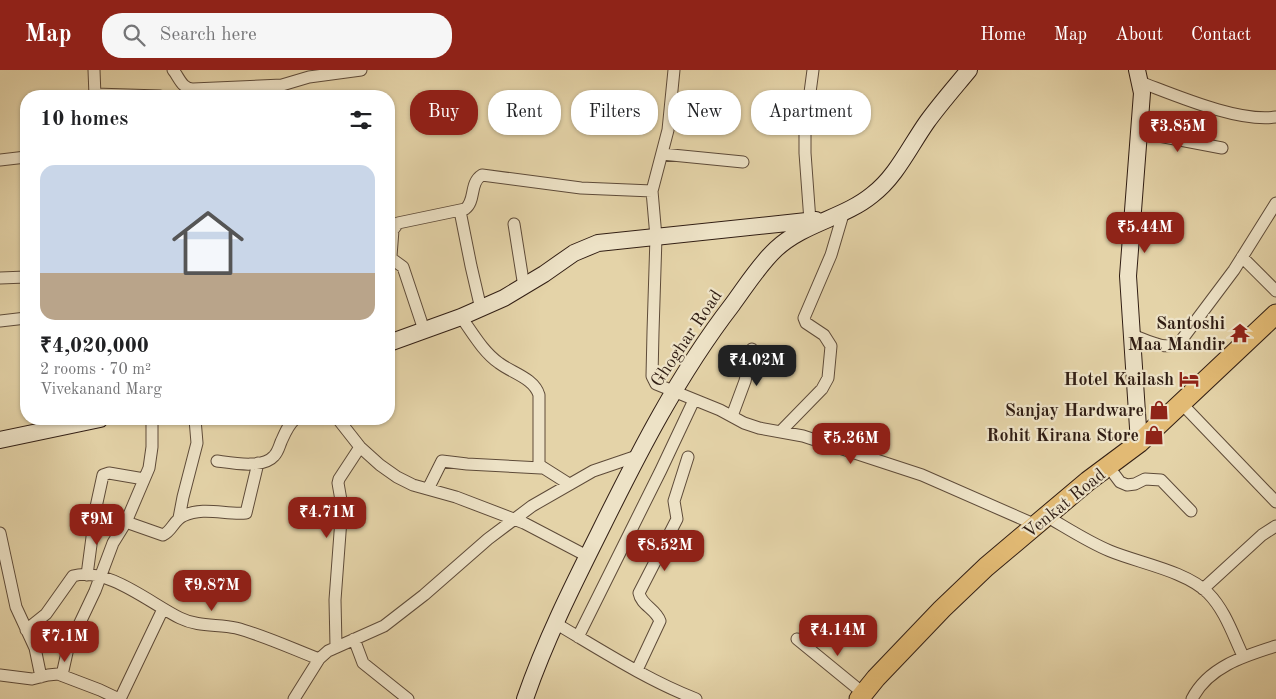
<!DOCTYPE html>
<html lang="en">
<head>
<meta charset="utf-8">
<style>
  :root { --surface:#fff; --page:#f6f6f6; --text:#202124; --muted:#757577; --line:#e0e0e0; --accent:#8f2418 }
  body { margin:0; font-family:"Old Standard TT",serif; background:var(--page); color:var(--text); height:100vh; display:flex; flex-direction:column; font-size:19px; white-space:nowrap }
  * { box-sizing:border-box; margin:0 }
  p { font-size:16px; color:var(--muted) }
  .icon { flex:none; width:28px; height:28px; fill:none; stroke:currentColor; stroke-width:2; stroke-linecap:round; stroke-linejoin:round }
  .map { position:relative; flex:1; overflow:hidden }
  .panel { position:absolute; left:20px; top:20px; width:375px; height:335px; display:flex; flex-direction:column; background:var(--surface); border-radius:20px; box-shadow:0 1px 4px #0004 }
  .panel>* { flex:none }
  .hud { position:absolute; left:410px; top:20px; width:475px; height:45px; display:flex; gap:10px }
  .price { position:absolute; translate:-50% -42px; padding:0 11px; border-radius:10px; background:var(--accent); color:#fff; font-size:16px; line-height:32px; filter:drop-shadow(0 1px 2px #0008) }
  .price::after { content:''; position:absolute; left:50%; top:30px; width:15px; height:11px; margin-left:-8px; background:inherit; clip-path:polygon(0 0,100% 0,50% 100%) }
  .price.selected { background:#222; color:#fff }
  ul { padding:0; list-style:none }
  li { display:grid; align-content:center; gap:10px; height:265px; padding:0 20px }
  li+li { border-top:1px solid var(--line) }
  li span { display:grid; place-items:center; height:155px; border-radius:15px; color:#555 }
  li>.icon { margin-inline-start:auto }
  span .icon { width:90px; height:90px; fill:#fffc; stroke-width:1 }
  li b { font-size:21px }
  h2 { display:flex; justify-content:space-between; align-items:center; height:60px; padding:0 20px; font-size:21px }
  .pill { padding:0 18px; border-radius:20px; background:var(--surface); box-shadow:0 1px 4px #0004; font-size:18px; line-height:45px }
  .pill.selected { background:var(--accent); color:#fff }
  header { display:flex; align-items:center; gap:30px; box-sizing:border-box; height:70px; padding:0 25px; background:var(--accent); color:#fff }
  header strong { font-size:24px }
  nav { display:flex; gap:28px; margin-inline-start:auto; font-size:18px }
  .search { width:350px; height:45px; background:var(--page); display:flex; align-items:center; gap:12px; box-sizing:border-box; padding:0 18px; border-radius:20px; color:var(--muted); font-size:19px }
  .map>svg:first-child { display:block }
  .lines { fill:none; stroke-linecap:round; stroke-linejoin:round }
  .street-casing { stroke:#5e4b39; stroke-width:13 }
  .secondary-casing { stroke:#311e14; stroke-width:18 }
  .primary-casing { stroke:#311e14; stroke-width:21 }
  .street { stroke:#ede2c6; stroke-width:11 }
  .secondary { stroke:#ede2c6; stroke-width:16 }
  .primary { stroke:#e2ba74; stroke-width:19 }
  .labels { text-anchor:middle; stroke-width:4.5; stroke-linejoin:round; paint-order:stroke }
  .poi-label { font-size:18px; font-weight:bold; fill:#311e14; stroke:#ede2c6; text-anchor:end }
  .street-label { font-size:18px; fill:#311e14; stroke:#ede2c6 }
</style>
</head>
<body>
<header>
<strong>Map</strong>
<div class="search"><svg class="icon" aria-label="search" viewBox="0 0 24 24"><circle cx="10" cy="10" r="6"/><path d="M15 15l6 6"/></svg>Search here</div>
<nav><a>Home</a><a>Map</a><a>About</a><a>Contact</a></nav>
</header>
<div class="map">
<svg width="1276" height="629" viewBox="0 0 1276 629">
  <rect width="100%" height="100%" fill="#e4d3a8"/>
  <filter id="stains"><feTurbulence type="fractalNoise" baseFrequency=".004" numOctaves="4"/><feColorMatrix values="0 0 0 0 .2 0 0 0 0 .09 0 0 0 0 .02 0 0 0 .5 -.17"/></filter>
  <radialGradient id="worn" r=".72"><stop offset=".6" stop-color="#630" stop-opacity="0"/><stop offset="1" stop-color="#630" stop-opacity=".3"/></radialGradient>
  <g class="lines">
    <defs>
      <path id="street" d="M94,0l1,26
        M173,0c6,7 9,19 20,19l89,-4 27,-8 52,-7
        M674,0l-6,60 -16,61 4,46 -3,95 -1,44 4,8 64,26 24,13 15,5 44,8 119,39 114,50
        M1140,12c35,13 99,41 136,35
        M95,24l65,2
        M1138,62l84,16
        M662,84l81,8
        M0,90l26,-3
        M460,141l11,55 10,43
        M810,151l-5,-68v-23l8,-60
        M514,154l10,63
        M1242,187l34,34
        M0,208l26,-1
        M461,247c11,15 22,35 38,46 13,10 35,15 40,32v70l30,19
        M0,251l26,-3
        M424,260l-21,-63 -11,-8 -1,-3 2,-26 5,-7 67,-14c11,-8 4,-26 17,-34l99,13 71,3
        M1132,265c15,5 34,17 48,7l54,-72 42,-67
        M1181,333l95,99
        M732,346l13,-35 7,-32
        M338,349l22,28 20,18 17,12 16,8 43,12 68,26 63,33
        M781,361l41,-42 6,-11 3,-32 -7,-11 -18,-12 -2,-5 27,-63 13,-44
        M217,391c15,2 46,8 57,-5 4,-4 5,-9 7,-14 4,-9 7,-17 14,-23
        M1108,396l12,16 7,3 8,-1 10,-5 16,1 30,31
        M428,419l14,-28 25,3 74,4
        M1046,446c21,12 42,26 64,35 29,12 76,20 98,42 17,17 25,42 35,63
        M179,448l4,-21 14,-54 -2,-24
        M126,452l37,13c9,-4 11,-15 20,-19 21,-10 42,-1 63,-3l12,-50
        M0,463l16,74 19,41 6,29
        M87,505l9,-68 7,-32 6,-2 35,6
        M1203,519l59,-54 14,-9
        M555,553c46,27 92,57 141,76
        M26,560l20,-16 27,-38c34,-10 78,28 107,42 18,9 38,6 56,10 27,7 57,21 83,31
        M578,567l83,-167 33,-70
        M354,569l9,24 45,36
        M797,569l66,54
        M336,576l-1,-46 7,-94 -4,-23 1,-4 21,-32
        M637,600l23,-49c-4,-12 -19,-16 -21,-28l38,-74 -3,-18 14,-44
        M0,605l32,4 16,-4 10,-1 42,16 19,9
        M62,605l6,-27 27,-57 18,-48 13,-21 23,-54 3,-21v-28
        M120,629l43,-90
        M294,629l25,-40 9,-8 56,-25 40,-31 64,-56 44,-33 61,-35 44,-15
        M1192,629c16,-32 52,-43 84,-53"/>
      <path id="secondary" d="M1137,0l5,23 -14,183 11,167
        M389,273l72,-26 43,-19 40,-24 30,-21 24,-10 218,-23
        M0,370l100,-21
        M525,629c20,-58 47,-112 74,-166 39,-79 79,-158 133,-228 14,-19 27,-40 44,-56 28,-26 68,-31 96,-54 24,-18 38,-49 55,-73 13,-18 28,-35 42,-52"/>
      <path id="primary" d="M859,629l17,-21 66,-69 44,-42 102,-86 51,-38 137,-129"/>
    </defs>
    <!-- street casing -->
    <use href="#street" class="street-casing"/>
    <!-- secondary casing -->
    <use href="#secondary" class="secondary-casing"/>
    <!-- primary casing -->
    <use href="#primary" class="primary-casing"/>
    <!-- street -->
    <use href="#street" class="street"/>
    <!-- secondary -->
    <use href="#secondary" class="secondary"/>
    <!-- primary -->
    <use href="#primary" class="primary"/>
  </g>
  <!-- icons -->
  <defs>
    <symbol id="temple-bare" viewBox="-9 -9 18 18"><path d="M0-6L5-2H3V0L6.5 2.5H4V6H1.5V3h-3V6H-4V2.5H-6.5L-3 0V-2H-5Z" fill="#8f2418" stroke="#ede2c6" stroke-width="2.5" paint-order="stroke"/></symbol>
    <symbol id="hotel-bare" viewBox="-9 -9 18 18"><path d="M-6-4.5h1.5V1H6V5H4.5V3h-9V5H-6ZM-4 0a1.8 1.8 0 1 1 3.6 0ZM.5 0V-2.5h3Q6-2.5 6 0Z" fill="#8f2418" stroke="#ede2c6" stroke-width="2.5" paint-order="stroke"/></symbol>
    <symbol id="shop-bare" viewBox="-9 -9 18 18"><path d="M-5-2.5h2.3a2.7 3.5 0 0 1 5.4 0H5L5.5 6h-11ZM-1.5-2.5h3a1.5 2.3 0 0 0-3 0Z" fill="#8f2418" stroke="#ede2c6" stroke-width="2.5" paint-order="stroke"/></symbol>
  </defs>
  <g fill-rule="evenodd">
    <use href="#temple-bare" x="1226" y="249" width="28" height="28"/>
    <use href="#hotel-bare" x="1175" y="295" width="28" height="28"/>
    <use href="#shop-bare" x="1145" y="326" width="28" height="28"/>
    <use href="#shop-bare" x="1140" y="351" width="28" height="28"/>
  </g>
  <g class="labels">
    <!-- poi labels -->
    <g class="poi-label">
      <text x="1225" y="259">Santoshi<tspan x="1225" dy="21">Maa Mandir</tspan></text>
      <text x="1174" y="315">Hotel Kailash</text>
      <text x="1144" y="346">Sanjay Hardware</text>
      <text x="1139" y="371">Rohit Kirana Store</text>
    </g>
    <!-- street labels -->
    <g class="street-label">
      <text transform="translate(686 268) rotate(-56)" y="6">Ghoghar Road</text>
      <text transform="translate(1064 433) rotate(-39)" y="6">Venkat Road</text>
    </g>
  </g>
  <rect width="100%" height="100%" filter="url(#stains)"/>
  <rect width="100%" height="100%" fill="url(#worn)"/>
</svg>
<b class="price" style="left:1178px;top:83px">₹3.85M</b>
<b class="price" style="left:1145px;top:184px">₹5.44M</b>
<b class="price selected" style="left:757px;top:317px">₹4.02M</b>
<b class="price" style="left:851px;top:395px">₹5.26M</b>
<b class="price" style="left:327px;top:469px">₹4.71M</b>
<b class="price" style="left:97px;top:476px">₹9M</b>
<b class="price" style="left:665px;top:502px">₹8.52M</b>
<b class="price" style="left:212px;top:542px">₹9.87M</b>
<b class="price" style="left:838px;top:587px">₹4.14M</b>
<b class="price" style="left:65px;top:593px">₹7.1M</b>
<div class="hud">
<a class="pill selected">Buy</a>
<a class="pill">Rent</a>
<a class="pill">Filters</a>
<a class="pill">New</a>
<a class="pill">Apartment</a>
</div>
<section class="panel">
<h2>10 homes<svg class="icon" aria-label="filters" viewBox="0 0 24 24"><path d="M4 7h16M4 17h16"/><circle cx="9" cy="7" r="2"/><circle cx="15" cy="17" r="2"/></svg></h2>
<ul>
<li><span style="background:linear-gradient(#c9d6e8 70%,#b9a48a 0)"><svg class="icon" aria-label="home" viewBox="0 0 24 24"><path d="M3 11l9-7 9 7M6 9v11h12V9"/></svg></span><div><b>₹4,020,000</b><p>2 rooms · 70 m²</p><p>Vivekanand Marg</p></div></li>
</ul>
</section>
</div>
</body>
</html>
